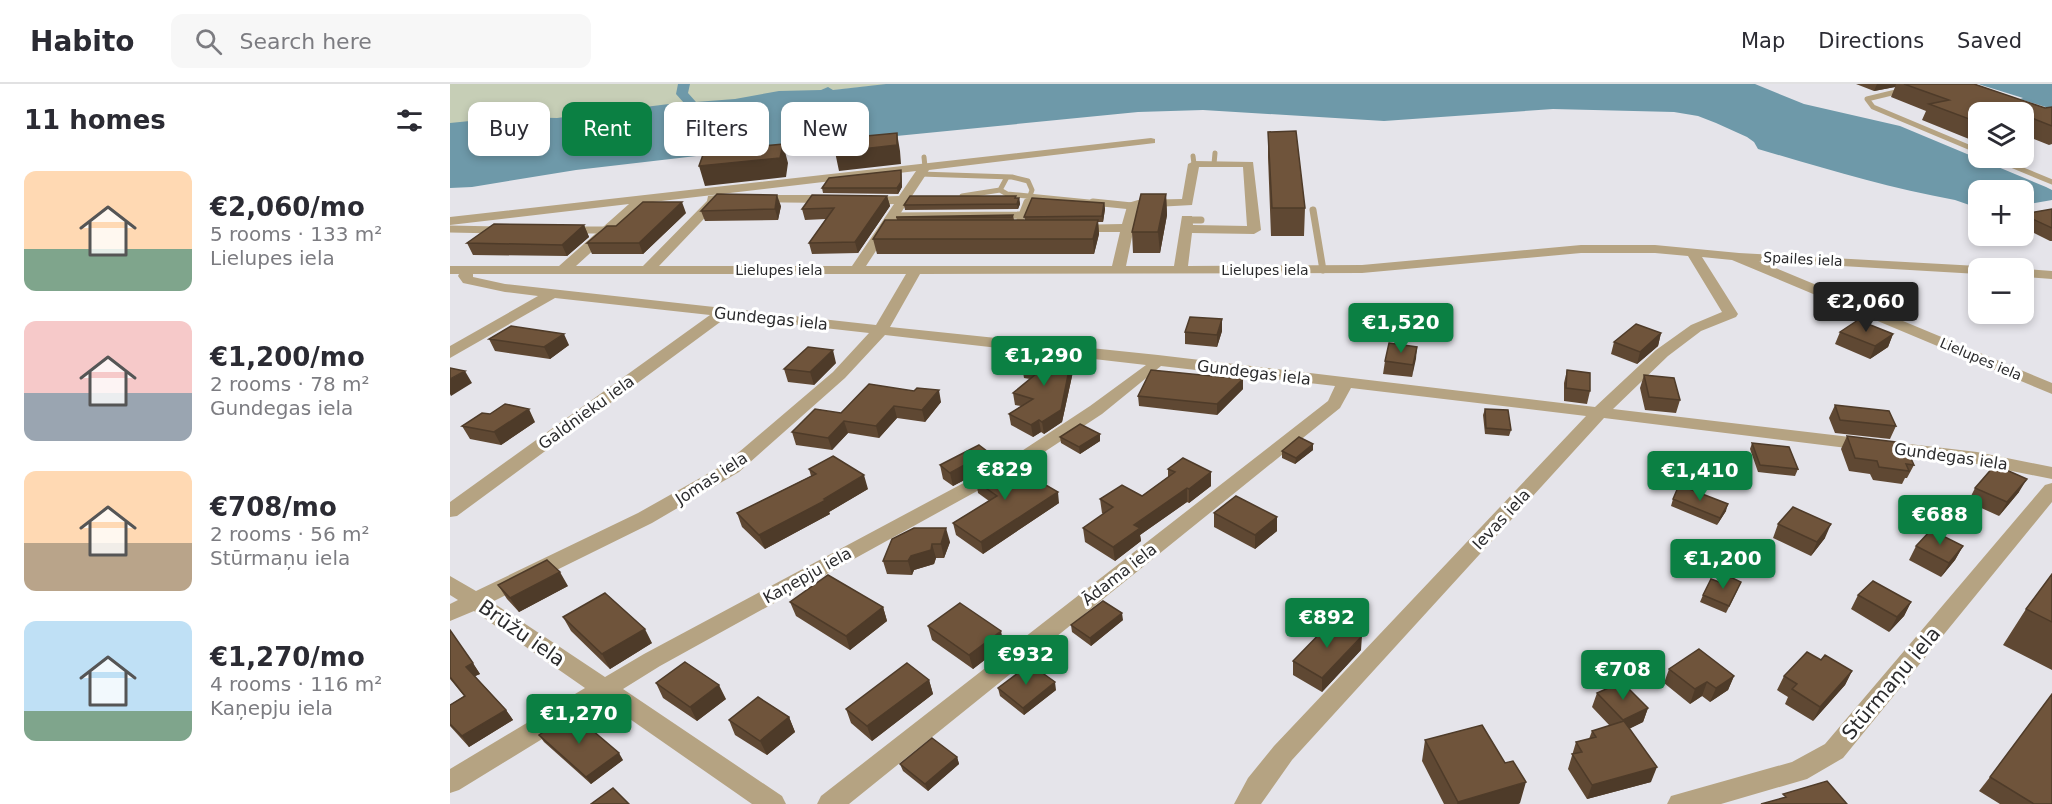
<!DOCTYPE html>
<html lang="en">
<head>
<meta charset="utf-8">
<style>
  :root { --surface:#fff; --page:#f7f7f7; --text:#2b2b33; --muted:#7c7c81; --line:#e1e1e2; --accent:#0b8043 }
  body { margin:0; font-family:"DejaVu Sans",sans-serif; background:var(--page); color:var(--text); height:100vh; display:flex; flex-direction:column; font-size:22px; white-space:nowrap }
  * { box-sizing:border-box; margin:0 }
  p { font-size:20px; color:var(--muted) }
  .icon { flex:none; width:33px; height:33px; fill:none; stroke:currentColor; stroke-width:2; stroke-linecap:round; stroke-linejoin:round }
  .map { position:relative; flex:1; overflow:hidden }
  .side { display:flex; flex-direction:column; background:var(--surface); width:450px }
  .side>* { flex:none }
  .top-card { position:absolute; left:18px; top:18px; width:570px; height:54px; display:flex; gap:12px }
  .controls { position:absolute; left:1518px; top:18px; display:grid; gap:12px }
  .controls a { display:grid; place-items:center; width:66px; height:66px; border-radius:12px; background:var(--surface); box-shadow:0 3px 9px #0003; font-size:30px }
  .price { position:absolute; translate:-50% -51px; padding:0 14px; border-radius:6px; background:var(--accent); color:#fff; font-size:20px; line-height:39px; filter:drop-shadow(0 2px 3px #0008) }
  .price::after { content:''; position:absolute; left:50%; top:36px; width:18px; height:14px; margin-left:-9px; background:inherit; clip-path:polygon(0 0,100% 0,50% 100%) }
  .price.selected { background:#222; color:#fff }
  ul { padding:0; list-style:none }
  li { display:flex; align-items:center; gap:18px; height:150px; padding:0 24px }
  li span { display:grid; place-items:center; flex:none; width:168px; height:120px; border-radius:12px; color:#555 }
  li>.icon { margin-inline-start:auto }
  span .icon { width:72px; height:72px; fill:#fffc; stroke-width:1 }
  li b { font-size:26px }
  h2 { display:flex; justify-content:space-between; align-items:center; height:72px; padding:0 24px; font-size:26px }
  .chip { padding:0 21px; border-radius:12px; background:var(--surface); box-shadow:0 3px 9px #0003; font-size:21px; line-height:54px }
  .chip.selected { background:var(--accent); color:#fff }
  header { display:flex; align-items:center; gap:36px; box-sizing:border-box; height:84px; padding:0 30px; background:var(--surface); border-bottom:2px solid var(--line) }
  header strong { font-size:28px }
  nav { display:flex; gap:33px; margin-inline-start:auto; font-size:21px }
  .search { width:420px; height:54px; background:var(--page); display:flex; align-items:center; gap:15px; box-sizing:border-box; padding:0 21px; border-radius:12px; color:var(--muted); font-size:22px }
  main { display:flex; flex:1; min-height:0 }
  .map>svg:first-child { display:block }
  .green { fill:#c6ceb6 }
  .water { fill:#6e99a9 }
  .lines { fill:none; stroke-linecap:round; stroke-linejoin:round }
  .canal { fill:#6e99a9; fill-rule:evenodd }
  .lane-far1 { stroke:#b5a382; stroke-width:5 }
  .lane { stroke:#b5a382; stroke-width:7 }
  .street { fill:#b5a382; fill-rule:evenodd }
  .wall { fill:#5f4833 }
  .shaded-wall { fill:#4e3b29 }
  .building { fill:#6f543b; stroke:#4e3b29; stroke-width:1.5 }
  .labels { text-anchor:middle; stroke-width:6; stroke-linejoin:round; paint-order:stroke }
  .far-street-label { font-size:14px; fill:#2b2b2d; stroke:#fff }
  .street-label { font-size:16px; fill:#2b2b2d; stroke:#fff }
  .near-street-label { font-size:20px; fill:#2b2b2d; stroke:#fff }
</style>
</head>
<body>
<header>
<strong>Habito</strong>
<div class="search"><svg class="icon" aria-label="search" viewBox="0 0 24 24"><circle cx="10" cy="10" r="6"/><path d="M15 15l6 6"/></svg>Search here</div>
<nav><a>Map</a><a>Directions</a><a>Saved</a></nav>
</header>
<main>
<section class="side">
<h2>11 homes<svg class="icon" aria-label="filters" viewBox="0 0 24 24"><path d="M4 7h16M4 17h16"/><circle cx="9" cy="7" r="2"/><circle cx="15" cy="17" r="2"/></svg></h2>
<ul>
<li><span style="background:linear-gradient(#ffd9b3 65%,#7fa58c 0)"><svg class="icon" aria-label="home" viewBox="0 0 24 24"><path d="M3 11l9-7 9 7M6 9v11h12V9"/></svg></span><div><b>€2,060/mo</b><p>5 rooms · 133 m²</p><p>Lielupes iela</p></div></li>
<li><span style="background:linear-gradient(#f6c9c9 60%,#9aa5b1 0)"><svg class="icon" aria-label="home" viewBox="0 0 24 24"><path d="M3 11l9-7 9 7M6 9v11h12V9"/></svg></span><div><b>€1,200/mo</b><p>2 rooms · 78 m²</p><p>Gundegas iela</p></div></li>
<li><span style="background:linear-gradient(#ffd9b3 60%,#b9a48a 0)"><svg class="icon" aria-label="home" viewBox="0 0 24 24"><path d="M3 11l9-7 9 7M6 9v11h12V9"/></svg></span><div><b>€708/mo</b><p>2 rooms · 56 m²</p><p>Stūrmaņu iela</p></div></li>
<li><span style="background:linear-gradient(#bfe0f5 75%,#7fa58c 0)"><svg class="icon" aria-label="home" viewBox="0 0 24 24"><path d="M3 11l9-7 9 7M6 9v11h12V9"/></svg></span><div><b>€1,270/mo</b><p>4 rooms · 116 m²</p><p>Kaņepju iela</p></div></li>
</ul>
</section>
<div class="map">
<svg width="1602" height="720" viewBox="0 0 1602 720">
  <rect width="100%" height="100%" fill="#e5e4ea"/>
  <!-- green -->
  <path class="green" d="M0,0h442l-369,39 -73,3z"/>
  <!-- water -->
  <path class="water" d="M436,0h869l49,20 96,22 146,61 6,3v10l-28,5v-15h-46v18l-23,-8c-67,-12 -132,-32 -197,-51l-4,-7 -7,-5 -31,-14 -18,-7 -24,-4 -121,-3 -169,12 -181,-11 -65,2 -433,43 -129,15 -104,17 -22,1v-65l60,-6 47,1 112,-14 66,-5 44,-8 42,-1 7,-3 5,3z
    M1528,0h74v25l-32,-10 3,-1z"/>
  <g class="lines">
    <!-- canal -->
    <path class="canal" d="M228,0h12l-2,9 8,9 3,24 -2,3h-10l-2,-3 -1,-23 -8,-9z"/>
    <!-- lane-far1 -->
    <path class="lane-far1" d="M1454,6l-37,9 6,8 105,44
      M743,72l1,8
      M474,73l1,10
      M1544,74l58,24
      M764,80l1,-11
      M470,90l92,3 16,4 4,9 -5,14
      M557,93l-7,13 7,4 102,10
      M512,112l38,-6"/>
    <!-- lane -->
    <path class="lane" d="M643,118l39,4
      M863,126l10,60
      M441,132l131,-1
      M737,136h14
      M567,144l10,-26
      M0,145l48,1
      M125,146h33"/>
    <!-- street -->
    <path class="street" d="M701,54l4,1v4l-226,27 -63,96h246l8,-34h-44l-7,-4 2,-3 51,-1 6,-21 10,-3 44,-1 6,-35 6,-3 59,1 8,68 -7,4 -62,-1 -4,33 174,-1 219,-20h74l84,8 239,13 6,2h-6v6l-219,-13 293,122v11l-320,-134 -30,-3 36,57 -2,3 -35,14 -33,25 -55,53 364,43 75,15v12l-75,-15 -373,-46 -312,342 -31,44h-27l14,-26 26,-32 312,-330 -235,-28 -11,20 -491,396h-32l4,-8 507,-395 7,-15 -174,-20 -59,48 -76,50 -366,202 -37,23 159,107 4,8h-34l-148,-103 -145,89 -9,3v-24l135,-81 -111,-77 -24,10v-17l8,-4 -8,-5v-19l26,15 162,-78 87,-49 108,-92 36,-39 -142,-16 -270,199 -7,1v-15l260,-187 -155,-17 -105,60v-12l88,-50 -33,-4 -42,-9 -5,-7 1,-2h-9v-8h109l70,-62 -179,21v-8zM749,83h44l4,59 -54,-1 -1,-9h-10l-8,50h-48l12,-58 54,-3zM466,87l-17,25 -34,1 -6,4 6,4 29,-1 -42,62h-193l61,-64 2,-3 -6,-4 -8,1 -1,5 -64,65h-67l66,-60 11,-4zM1131,169h74l33,3 34,56 -31,13 -35,25 -61,57 -437,-52 -268,-28 30,-53 442,-1zM23,190h433l-30,51 -371,-41 -32,-7zM435,251l261,30 -56,41 -76,50 -370,198 -39,23 -113,-75 160,-79 87,-51 106,-94z
      M304,111h78l6,4 -6,4 -82,-1 -2,-3z
      M1574,185l28,2v8l-28,-2z
      M1602,399v19l-209,256 -36,21 -86,25h-54l4,-8 121,-34 33,-18 220,-259z"/>
  </g>
  <!-- wall -->
  <path class="wall" d="M1406,0h118l71,24 7,-1v37l-3,1 -25,-10v-23h-46v25l-9,2 -47,-19 4,-9 -35,-14 4,-10 -21,4z
    M818,48l37,76 -1,28h-33l-3,-79z
    M451,86l1,17 -4,7 -75,-1 -1,-5z
    M716,110l1,21 -7,38h-27l-1,-21z
    M437,112l3,10 -32,47 -46,1 -3,-11 17,-24 -21,1 -3,-11z
    M569,114l1,6 -2,5 -113,1 -1,-5z
    M654,119l1,6 -2,13h-5l1,12 -5,20h-217l-4,-15 24,-19 -1,-3 117,-2 1,5h11l-1,-3z
    M331,122l-3,14 -73,1 -4,-10z
    M1602,125v32h-2l-26,-13v-14z
    M236,129l-43,41h-51l-5,-11 29,-17z
    M134,141l5,12 -22,19 -94,-1 -6,-12z
    M772,247l-5,16 -32,-3v-12z
    M1390,248l53,2 -5,13 -18,12 -35,-15z
    M1211,249l-3,13 -21,18 -26,-10 3,-12z
    M39,255l80,6 -19,14 -55,-8z
    M967,263l-5,30 -29,-3 2,-13z
    M622,271l2,12 -12,55 -18,12 -3,-2 -8,5 -22,-12 -2,-11 12,-8 -6,-1 -2,-12 17,-14 -6,-1 -2,-11z
    M386,279l-22,22 -26,-3 -4,-13z
    M1117,286l23,21 -3,13 -23,-3v-18z
    M1194,291l36,25 -4,13 -31,-3 -5,-22z
    M419,300l72,18 -16,20 -28,-4 -18,20 -31,-5 -16,17 -36,-5 -4,-13 49,-19z
    M793,305l-26,26 -78,-9 -1,-10z
    M1385,321l61,21 -6,13 -55,-6 -6,-15z
    M1035,325l26,21 -2,6 -24,-2 -2,-19z
    M85,338l-34,23 -31,-6 -8,-13z
    M1397,352l67,29 -7,13h-2l-3,6 -29,-4 -3,-6 -21,-3 -8,-22z
    M610,353l40,4 -20,13 -19,-11z
    M1302,359l46,26 -3,7 -37,-4 -8,-23z
    M863,366l-18,14 -13,-6v-7z
    M490,381l51,1 -38,20 -10,-7z
    M359,385l59,20 -39,23 1,2 -65,35 -23,-22 -5,-14 74,-37z
    M718,385l43,3v14l-22,17 -2,-1 -47,33 1,6 -26,20 -30,-19 -2,-14 20,-14 -1,-1 -2,-14 42,-3 26,-19z
    M578,387v3l31,29 -76,51 -27,-19 -3,-12 36,-22 -11,-8 -2,-12z
    M1525,404l44,4 -20,24 -31,-14z
    M1223,415l53,12 -9,14 -46,-19z
    M764,429l63,4v14l-22,18 -41,-22z
    M1328,440l47,14 -14,18 -38,-18z
    M442,455l58,3 -6,16h-8l-2,6 -20,6 -2,5 -25,-1 -4,-13z
    M1466,462h47l-8,14 -14,17 -32,-17z
    M1602,490v96l-49,-25 23,-36z
    M48,501l70,1 -49,26 -12,-13z
    M1288,505l-12,24 -26,-11 3,-7z
    M1408,511l53,7 -7,14 -15,16 -38,-23z
    M340,518l93,5 4,14 -37,29 -54,-34z
    M113,533l89,26 -42,26 -39,-38z
    M673,536l-32,26 -19,-14 -1,-7z
    M478,542l76,19 -31,24 -41,-29z
    M0,546l30,44 -5,2 31,34 7,10 -44,27 -19,-21v-21l14,-9 -14,-17z
    M911,566l-39,42 -29,-17v-14z
    M1371,576l31,11 -7,14 -32,36 -28,-17 3,-7 -11,-7 7,-14z
    M1219,585l65,7 -6,14 -18,12 -8,-6 -12,8 -26,-21z
    M479,596l4,14 -61,47 -21,-18 -5,-14z
    M206,599l70,16 -29,22 -34,-23z
    M548,604l58,2 -32,25 -24,-19z
    M1147,609l51,15 -5,14 -14,7 22,53 -64,17 -19,-30 8,-27 13,-3 3,-8 18,-5 -18,-19z
    M339,633l6,15 -28,23 -32,-20 -6,-15z
    M89,651l84,25 -32,24 -47,-42z
    M975,656l80,23 15,40 -2,1h-74l-22,-43z
    M507,673l2,7 -31,27 -25,-20 -3,-7z
    M1540,693l62,27h-52l-21,-13z"/>
  <!-- shaded-wall -->
  <path class="shaded-wall" d="M1427,0h19l-1,3 -21,4z
    M1528,37v16l-9,2 8,-17z
    M447,49l3,18 1,13 -62,7 -4,-19z
    M333,60l5,19 -2,14 -81,9 -6,-20z
    M451,86l1,17 -4,7 -1,-6z
    M716,110l1,21 -7,38 -2,-21z
    M327,111l4,11 -3,14 -3,-11z
    M437,112l3,10 -32,47 -3,-11z
    M569,114l1,6 -2,5 -1,-5z
    M232,118l4,11 -43,41 -4,-11z
    M654,119l1,6 -2,13 -1,-6z
    M648,136l1,14 -5,20 -1,-15z
    M134,141l5,12 -22,19 -5,-11z
    M772,235v12l-5,16v-12z
    M1211,249l-3,13 -21,18 3,-12z
    M114,250l5,11 -19,14 -6,-12z
    M1443,250l-5,13 -18,12 5,-13z
    M967,263l-1,12 -4,18 1,-12z
    M383,266l3,13 -22,22 -4,-13z
    M622,271l2,12 -12,55 -18,12 -2,-12z
    M15,287l7,12 -21,13 -1,-2v-15z
    M793,295v10l-26,26v-11z
    M489,306l2,12 -16,20 -3,-12z
    M444,322l3,12 -18,20 -3,-12z
    M79,325l6,13 -34,23 -7,-13z
    M589,336l2,12 -8,5 -2,-12z
    M394,337l4,12 -16,17 -4,-12z
    M650,350v7l-20,13 -1,-7z
    M863,360v6l-18,14 1,-6z
    M538,368l3,14 -38,20 -3,-13z
    M761,388v14l-22,17v-14z
    M414,391l4,14 -39,23 1,2 -65,35 -6,-14 65,-36z
    M1577,395l-8,13 -20,24 8,-14z
    M737,404v14l-47,33 1,6 -26,20 -2,-14 21,-22z
    M608,408l1,11 -76,51 -2,-12z
    M1278,420l-2,7 -9,14 3,-7z
    M827,433v14l-22,18v-14z
    M1381,440l-6,14 -14,18 6,-14z
    M496,444l4,14 -6,16 -3,-14z
    M482,460l4,14 -2,6 -20,6 -2,5 -4,-14 3,-5z
    M1513,462l-8,14 -14,17 8,-14z
    M110,488l8,14 -49,26 -9,-14z
    M1461,518l-7,14 -15,16 8,-15z
    M433,523l4,14 -37,29 -4,-14z
    M672,529l1,7 -32,26 -1,-8z
    M195,545l7,14 -42,26 -8,-15z
    M551,547l3,14 -31,24 -4,-14z
    M912,552l-1,14 -39,42v-14z
    M23,579l7,11 -7,3 -7,-10z
    M1402,587l-7,14 -32,36 7,-14z
    M1284,592l-6,14 -18,12 6,-14z
    M479,596l4,14 -61,47 -5,-15z
    M605,598l1,8 -32,25 -1,-7z
    M1257,598l-5,14 -12,8 5,-15z
    M269,601l7,14 -29,22 -7,-14z
    M1198,624l-5,14 -25,12 5,-14z
    M56,626l7,10 -44,27 -7,-11z
    M339,633l6,15 -28,23 -7,-14z
    M169,669l4,7 -32,24 -5,-7z
    M507,673l2,7 -31,27 -3,-7z
    M1207,683l-6,15 -64,17 5,-14z
    M1076,698l-6,21 -2,1h-61l1,-2z"/>
  <!-- building -->
  <path class="building" d="M1454,0h70l71,24 7,-1v19l-28,-11v-3h-46v9l-1,1 -48,-18 20,-4z
    M846,47l9,77h-33l-4,-76z
    M447,49v12l-62,7 10,-14z
    M333,60l-3,14 -81,8 5,-14z
    M451,86v12l-4,6h-75l7,-10z
    M267,110l60,1 -2,14 -74,2z
    M691,110h25l-8,38h-26z
    M362,111l75,1 -32,46 -46,1 25,-35 -32,1z
    M460,112h106l-1,2h4l-2,6 -113,1z
    M582,114l72,5 -2,13 -78,1z
    M193,118h39l-43,41h-52l20,-17h9z
    M1602,125v19l-28,-13v-1z
    M563,131l-1,2h-116z
    M435,136h213l-5,19h-220z
    M44,140l90,1 -22,20 -95,-2z
    M740,233l32,2 -5,16 -32,-3z
    M1408,236l35,14 -18,12 -35,-14z
    M1186,240l25,9 -21,19 -26,-10z
    M61,242l53,8 -20,13 -55,-8z
    M939,259l28,4 -4,18 -28,-4z
    M358,263l25,3 -23,22 -26,-3z
    M581,267l41,4 -11,55 -19,12 -3,-2 -8,5 -22,-11 24,-15 -20,-6 29,-24 -20,-2z
    M0,284l15,3 -15,8z
    M701,286l92,9 -26,25 -79,-8z
    M1117,286l23,3v18l-24,-3z
    M1194,291l30,3 6,22 -31,-3z
    M419,300l45,7 3,-3 22,2 -17,20 -28,-4 -18,20 -32,-5 -16,17 -36,-6 23,-23 26,4z
    M55,320l24,5 -35,23 -32,-6 20,-13 8,1z
    M1385,321l54,6 7,15 -56,-6z
    M1035,325l23,1 3,20 -25,-2z
    M630,340l20,10 -21,13 -19,-10z
    M1397,352l57,7 10,22 -8,-1 3,7 -30,-4 -2,-6 -22,-3z
    M849,353l14,7 -17,14 -14,-7z
    M1302,359l37,4 9,22 -38,-4z
    M529,361l9,7 -38,21 -10,-8z
    M383,372l31,19 -40,24 2,1 -67,35 -22,-22 79,-39 -7,-5z
    M733,374l28,14 -22,17 -2,-1 -53,37 6,3 -27,19 -30,-19 30,-21 -13,-8 22,-14 20,11 33,-24 -7,-3z
    M563,377l15,10 -3,2 33,19 -77,50 -28,-19 44,-27 -21,-15z
    M1545,381l32,14 -20,23 -32,-14z
    M1229,401l49,19 -8,14 -47,-19z
    M786,412l41,21 -22,18 -41,-22z
    M1343,423l38,17 -14,18 -39,-18z
    M464,444h32l-5,16h-9l-1,6 -20,6 -3,5h-25l9,-22z
    M1481,446l32,16 -14,17 -33,-17z
    M97,476l13,12 -50,26 -12,-13z
    M1602,490v48l-26,-13z
    M378,491l55,32 -37,29 -56,-34z
    M1276,491l15,7 -12,24 -26,-11 8,-16 11,4z
    M1423,497l38,21 -14,15 -39,-22z
    M155,509l40,36 -43,25 -39,-37z
    M653,517l19,12 -32,25 -19,-13z
    M510,519l41,28 -32,24 -41,-29z
    M883,536l29,16 -40,42 -29,-17z
    M0,546l23,33 -7,4 40,43 -44,26 -12,-12v-19l15,-9 -15,-19z
    M1249,565l35,27 -18,12 -9,-6 -12,7 -26,-20z
    M1357,568l14,8 4,-5 27,16 -32,36 -28,-18 5,-5 -13,-8z
    M235,578l34,23 -29,22 -34,-24z
    M457,579l22,17 -62,46 -21,-17z
    M580,580l25,18 -32,26 -25,-20z
    M1172,598l26,26 -25,12 -26,-27z
    M1602,610v110h-18l-44,-27z
    M308,613l31,20 -29,24 -31,-21z
    M122,629l47,40 -33,24 -47,-42z
    M1174,637l33,46 -65,18 -20,-31 10,-2 -6,-10 20,-5 -4,-6z
    M1032,641l23,38 8,-2 13,21 -68,20 -33,-62z
    M482,654l25,19 -32,27 -25,-20z
    M1377,697l20,23h-86l25,-7 -3,-3z
    M163,704l16,16h-38z"/>
  <g class="labels">
    <!-- far-street labels -->
    <g class="far-street-label">
      <text transform="translate(1353 175) rotate(3)" y="5">Spailes iela</text>
      <text x="329" y="191">Lielupes iela</text>
      <text x="815" y="191">Lielupes iela</text>
      <text transform="translate(1531 275) rotate(23)" y="5">Lielupes iela</text>
    </g>
    <!-- street labels -->
    <g class="street-label">
      <text transform="translate(321 234) rotate(6)" y="6">Gundegas iela</text>
      <text transform="translate(804 288) rotate(7)" y="6">Gundegas iela</text>
      <text transform="translate(136 328) rotate(-36)" y="6">Galdnieku iela</text>
      <text transform="translate(1501 372) rotate(8)" y="6">Gundegas iela</text>
      <text transform="translate(261 394) rotate(-33)" y="6">Jomas iela</text>
      <text transform="translate(1051 435) rotate(-47)" y="6">Ievas iela</text>
      <text transform="translate(669 490) rotate(-38)" y="6">Ādama iela</text>
      <text transform="translate(357 491) rotate(-29)" y="6">Kaņepju iela</text>
    </g>
    <!-- near-street labels -->
    <g class="near-street-label">
      <text transform="translate(72 549) rotate(35)" y="7">Brūžu iela</text>
      <text transform="translate(1441 599) rotate(-50)" y="7">Stūrmaņu iela</text>
    </g>
  </g>
</svg>
<div class="controls">
<a><svg class="icon" aria-label="layers" viewBox="0 0 24 24"><path d="M12 4l9 5-9 5-9-5zM3 14l9 5 9-5"/></svg></a>
<a>+</a>
<a>−</a>
</div>
<b class="price selected" style="left:1416px;top:249px">€2,060</b>
<b class="price" style="left:951px;top:270px">€1,520</b>
<b class="price" style="left:594px;top:303px">€1,290</b>
<b class="price" style="left:555px;top:417px">€829</b>
<b class="price" style="left:1250px;top:418px">€1,410</b>
<b class="price" style="left:1490px;top:462px">€688</b>
<b class="price" style="left:1273px;top:506px">€1,200</b>
<b class="price" style="left:877px;top:565px">€892</b>
<b class="price" style="left:576px;top:602px">€932</b>
<b class="price" style="left:1173px;top:617px">€708</b>
<b class="price" style="left:129px;top:661px">€1,270</b>
<div class="top-card">
<a class="chip">Buy</a>
<a class="chip selected">Rent</a>
<a class="chip">Filters</a>
<a class="chip">New</a>
</div>
</div>
</main>
</body>
</html>
